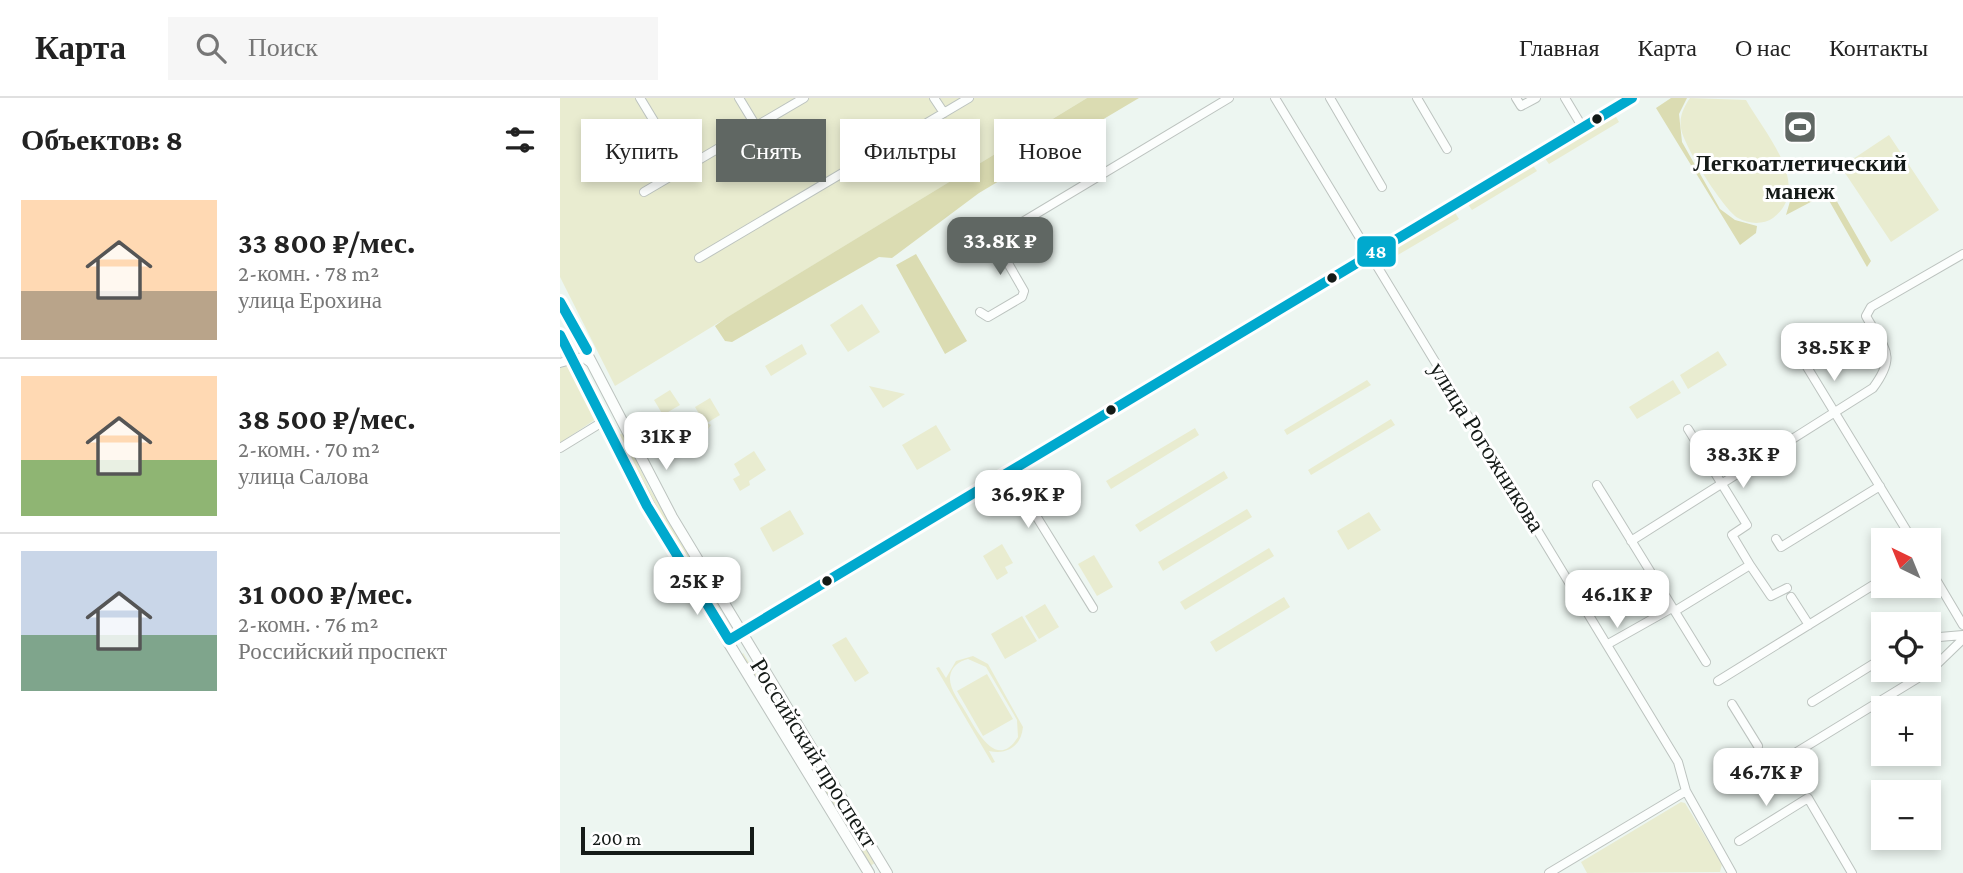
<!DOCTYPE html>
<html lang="ru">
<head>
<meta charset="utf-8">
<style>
  :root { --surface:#fff; --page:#f6f6f6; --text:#222; --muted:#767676; --line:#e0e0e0; --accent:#606763 }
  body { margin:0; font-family:"Crimson Pro",serif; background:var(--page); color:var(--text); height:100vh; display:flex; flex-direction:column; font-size:26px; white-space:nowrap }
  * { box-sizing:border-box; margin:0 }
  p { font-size:23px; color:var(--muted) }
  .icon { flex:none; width:38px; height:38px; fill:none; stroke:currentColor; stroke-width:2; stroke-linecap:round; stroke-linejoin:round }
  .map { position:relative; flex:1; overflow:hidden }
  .panel { display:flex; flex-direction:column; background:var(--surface); width:560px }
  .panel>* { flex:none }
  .guide { position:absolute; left:21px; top:21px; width:665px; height:63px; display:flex; gap:14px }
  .needle { width:46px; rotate:317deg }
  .buttons { position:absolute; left:1311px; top:430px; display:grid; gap:14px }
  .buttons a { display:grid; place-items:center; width:70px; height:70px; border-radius:0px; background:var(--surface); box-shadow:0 4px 10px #0003; font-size:35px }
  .scale { position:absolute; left:21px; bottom:18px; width:173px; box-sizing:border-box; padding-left:7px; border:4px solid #141a17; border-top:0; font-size:19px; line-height:24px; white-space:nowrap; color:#141a17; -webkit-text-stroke:5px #fff; paint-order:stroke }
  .price { position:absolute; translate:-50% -60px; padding:0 16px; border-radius:14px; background:#fff; color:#222; font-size:23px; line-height:46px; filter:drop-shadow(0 2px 4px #0008) }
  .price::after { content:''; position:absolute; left:50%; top:42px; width:21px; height:16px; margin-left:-10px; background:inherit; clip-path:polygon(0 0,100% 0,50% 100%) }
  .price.selected { background:var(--accent); color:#fff }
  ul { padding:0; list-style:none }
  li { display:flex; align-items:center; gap:21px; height:175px; padding:0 21px }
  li+li { border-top:2px solid var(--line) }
  li span { display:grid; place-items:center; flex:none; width:196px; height:140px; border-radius:0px; color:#555 }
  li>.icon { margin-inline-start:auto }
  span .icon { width:84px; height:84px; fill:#fffc; stroke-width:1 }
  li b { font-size:30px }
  h2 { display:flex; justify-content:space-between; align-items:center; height:84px; padding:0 21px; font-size:30px }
  .pill { padding:0 24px; border-radius:0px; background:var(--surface); box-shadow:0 4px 10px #0003; font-size:24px; line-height:63px }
  .pill.selected { background:var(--accent); color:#fff }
  header { display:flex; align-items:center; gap:42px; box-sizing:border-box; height:98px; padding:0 35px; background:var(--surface); border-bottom:2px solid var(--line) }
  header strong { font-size:33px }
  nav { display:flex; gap:38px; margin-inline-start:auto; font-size:24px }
  .search { width:490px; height:63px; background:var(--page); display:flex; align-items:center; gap:18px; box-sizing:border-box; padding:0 24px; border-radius:0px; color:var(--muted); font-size:26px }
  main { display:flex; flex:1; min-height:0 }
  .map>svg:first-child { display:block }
  .green { fill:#e9ecd0; fill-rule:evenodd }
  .forest { fill:#dbdcb2 }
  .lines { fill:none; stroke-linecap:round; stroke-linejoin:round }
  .minor-casing { stroke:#bcc3bf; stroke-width:10 }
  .major-casing { stroke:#bcc3bf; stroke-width:12 }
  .minor { stroke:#fcfefd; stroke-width:8 }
  .major { stroke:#fcfefd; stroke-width:10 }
  .bus-1-casing { stroke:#fff; stroke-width:16 }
  .bus-1 { stroke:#00a9ce; stroke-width:10 }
  .bus-dot { fill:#141a17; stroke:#fff; stroke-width:2.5 }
  .labels { text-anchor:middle; stroke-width:6; stroke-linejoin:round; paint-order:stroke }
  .poi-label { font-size:24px; font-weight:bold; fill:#141a17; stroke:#fff }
  .street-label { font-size:24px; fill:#141a17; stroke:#fff }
  .line-badge { stroke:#fff; stroke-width:2.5 }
  .badge-label { font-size:19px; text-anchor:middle; font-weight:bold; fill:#fff }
</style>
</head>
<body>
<header>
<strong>Карта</strong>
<div class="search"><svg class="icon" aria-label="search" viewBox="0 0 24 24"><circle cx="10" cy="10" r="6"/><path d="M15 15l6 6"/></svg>Поиск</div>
<nav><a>Главная</a><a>Карта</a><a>О нас</a><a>Контакты</a></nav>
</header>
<main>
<section class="panel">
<h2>Объектов: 8<svg class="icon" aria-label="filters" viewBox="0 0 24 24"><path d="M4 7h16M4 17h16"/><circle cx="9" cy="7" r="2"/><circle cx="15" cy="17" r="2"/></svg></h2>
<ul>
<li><span style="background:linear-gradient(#ffd9b3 65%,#b9a48a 0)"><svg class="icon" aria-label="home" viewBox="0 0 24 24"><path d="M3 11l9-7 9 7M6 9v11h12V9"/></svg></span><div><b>33 800 ₽/мес.</b><p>2-комн. · 78 m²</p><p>улица Ерохина</p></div></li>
<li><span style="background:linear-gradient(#ffd9b3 60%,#8fb573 0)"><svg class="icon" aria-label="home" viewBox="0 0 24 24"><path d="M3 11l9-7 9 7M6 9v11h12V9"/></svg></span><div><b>38 500 ₽/мес.</b><p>2-комн. · 70 m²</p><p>улица Салова</p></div></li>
<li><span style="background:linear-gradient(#c9d6e8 60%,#7fa58c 0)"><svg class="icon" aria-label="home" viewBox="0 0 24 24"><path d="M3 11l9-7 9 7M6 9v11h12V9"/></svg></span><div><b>31 000 ₽/мес.</b><p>2-комн. · 76 m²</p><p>Российский проспект</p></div></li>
</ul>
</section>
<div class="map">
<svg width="1403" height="775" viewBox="0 0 1403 775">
  <rect width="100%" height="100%" fill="#edf6f1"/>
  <!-- green -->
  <path class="green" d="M0,0h527l-472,288 -55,-109z
    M1130,0l56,2c18,32 68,87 27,118 -10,7 -25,6 -35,0 -15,-9 -55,-73 -57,-90 -2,-12 3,-21 9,-30z
    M1055,17l4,7 -70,42 -5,-7z
    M1329,37l50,75 -48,32 -50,-75z
    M972,66l5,7 -65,39 -5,-7z
    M894,113l5,8 -68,40 -5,-8z
    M302,206l18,28 -32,20 -18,-27z
    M242,246l5,10 -36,22 -6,-10z
    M1158,253l9,14 -39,24 -8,-14z
    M8,268l28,53 -36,24v-75z
    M807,282l4,5 -84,50 -3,-5z
    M1113,282l8,13 -44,26 -8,-12z
    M309,288l36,8 -22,14z
    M110,292l10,15 -17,10 -9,-15z
    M150,300l10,17 -13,8 4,2 -3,4 -13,-22z
    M831,321l4,6 -84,50 -3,-5z
    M376,327l15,25 -34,20 -15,-25z
    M635,330l4,7 -88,54 -5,-8z
    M63,335l26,54 72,124 -2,1 -53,-85 -49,-91z
    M194,353l12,19 -17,11 1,4 -10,6 -7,-12 7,-4 -6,-11z
    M664,373l4,7 -88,54 -5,-7z
    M687,411l5,8 -89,54 -5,-9z
    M230,412l14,24 -31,18 -13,-24z
    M809,414l12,18 -33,20 -11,-19z
    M442,446l11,19 -8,4 3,6 -11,7 -14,-24z
    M709,450l5,8 -89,54 -5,-8z
    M534,457l19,32 -16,9 -19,-32z
    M724,499l6,10 -74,45 -6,-10z
    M485,506l14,23 -20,12 -14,-23z
    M462,518l15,25 -32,18 -14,-25z
    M286,539l23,36 -14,9 -23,-37z
    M183,555l132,210 -5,3 -129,-211z
    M413,558l15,8 35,63c-2,19 -15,28 -34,24l6,11 -3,1 -56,-95 3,-1 7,11 10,-17zM408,561l18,8 31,53 1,17c-22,35 -42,-8 -53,-26 -5,-9 -16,-22 -15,-34 1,-10 9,-16 18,-18z
    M427,576l26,45 -30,17 -26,-45z
    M1121,704l4,1 37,61 -2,8 -133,1 -6,-11z"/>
  <!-- forest -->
  <path class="forest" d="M527,0h52l-160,95 -87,65 -13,-1 -147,85 -7,-1 -10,-15 11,-8z
    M1111,0h16l-8,16 3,28 38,67 15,11 22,6 -1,7 -16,12 -84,-137z
    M1262,87l5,5 -3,5 -38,20 7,-24 4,-1 4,8z
    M1271,93l40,70 -4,6 -40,-70v-5z
    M356,156l51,87 -22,13 -49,-89z"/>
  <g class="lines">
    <defs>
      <path id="minor" d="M80,0l43,71
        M179,0l17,28
        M374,0l10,15
        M715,0l403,664 8,29 46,82
        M770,0l52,89
        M857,0l30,51
        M956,0l5,8 15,-8
        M1005,0l18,30
        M84,94l160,-94
        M139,160l270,-160
        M420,214l8,5 34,-20 2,-6 -30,-52 235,-141
        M0,265l22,-6 10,7
        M1247,269l106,174
        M1128,331l59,96 -15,10 18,30
        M0,350l44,-27
        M449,374l84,136
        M1037,387l109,177
        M1216,441l5,8 99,-61
        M1071,443l242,-153c25,-34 11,-39 -7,-72l5,-9 92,-53
        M1368,468l35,59
        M1231,499l18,28
        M1115,513l75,-46 21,31 16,-8
        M1368,540l35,-3
        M1048,546l64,-36
        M1158,583l165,-102
        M1252,604l71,-44
        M1172,606l26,42
        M1227,660l144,-88 32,-31
        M1179,743l69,-43 44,75
        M989,775l137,-82"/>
      <path id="major" d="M0,204l112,215 215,356
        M0,237l118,225 191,313
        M169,542l903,-542"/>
    </defs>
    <!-- minor casing -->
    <use href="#minor" class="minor-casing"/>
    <!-- major casing -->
    <use href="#major" class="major-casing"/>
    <!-- minor -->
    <use href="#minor" class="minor"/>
    <!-- major -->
    <use href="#major" class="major"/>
    <defs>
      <path id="bus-1" d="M0,204l27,48
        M0,237l87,171 82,134 903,-542"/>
    </defs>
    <!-- bus-1 casing -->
    <use href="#bus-1" class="bus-1-casing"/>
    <!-- bus-1 -->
    <use href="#bus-1" class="bus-1"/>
  </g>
  <!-- icons -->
  <defs>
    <symbol id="stadium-square" viewBox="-11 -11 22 22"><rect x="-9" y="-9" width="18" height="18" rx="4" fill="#606763" stroke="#fff"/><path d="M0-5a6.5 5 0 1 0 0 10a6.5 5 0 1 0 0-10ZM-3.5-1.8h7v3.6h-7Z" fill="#fff"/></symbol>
  </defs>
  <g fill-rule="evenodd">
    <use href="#stadium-square" x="1221" y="10" width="38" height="38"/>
  </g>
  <!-- markers -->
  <g class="bus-dot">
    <circle cx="1037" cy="21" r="6"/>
    <circle cx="772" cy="180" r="6"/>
    <circle cx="551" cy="312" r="6"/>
    <circle cx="267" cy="483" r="6"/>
  </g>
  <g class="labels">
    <!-- poi labels -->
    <g class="poi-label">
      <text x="1240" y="73">Легкоатлетический<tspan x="1240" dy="28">манеж</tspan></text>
    </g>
    <!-- street labels -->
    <g class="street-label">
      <text transform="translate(927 349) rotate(58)" y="8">улица Рогожникова</text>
      <text transform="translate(254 655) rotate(58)" y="8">Российский проспект</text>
    </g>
  </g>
  <rect class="line-badge" x="796" y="137" width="41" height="33" rx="7" fill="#00a9ce"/>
  <g class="badge-label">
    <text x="816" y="160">48</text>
  </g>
</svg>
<div class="buttons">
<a><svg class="needle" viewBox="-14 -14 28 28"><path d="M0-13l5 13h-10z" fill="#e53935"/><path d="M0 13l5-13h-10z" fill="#767676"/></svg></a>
<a><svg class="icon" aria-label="locate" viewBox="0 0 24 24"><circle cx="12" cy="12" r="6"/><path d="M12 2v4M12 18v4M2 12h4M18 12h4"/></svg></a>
<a>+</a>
<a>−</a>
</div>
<div class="scale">200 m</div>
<b class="price selected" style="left:440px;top:179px">33.8K ₽</b>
<b class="price" style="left:1274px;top:285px">38.5K ₽</b>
<b class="price" style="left:106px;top:374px">31K ₽</b>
<b class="price" style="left:1183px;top:392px">38.3K ₽</b>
<b class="price" style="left:468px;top:432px">36.9K ₽</b>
<b class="price" style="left:137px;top:519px">25K ₽</b>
<b class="price" style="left:1057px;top:532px">46.1K ₽</b>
<b class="price" style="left:1206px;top:710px">46.7K ₽</b>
<div class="guide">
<a class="pill">Купить</a>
<a class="pill selected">Снять</a>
<a class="pill">Фильтры</a>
<a class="pill">Новое</a>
</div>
</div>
</main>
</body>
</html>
